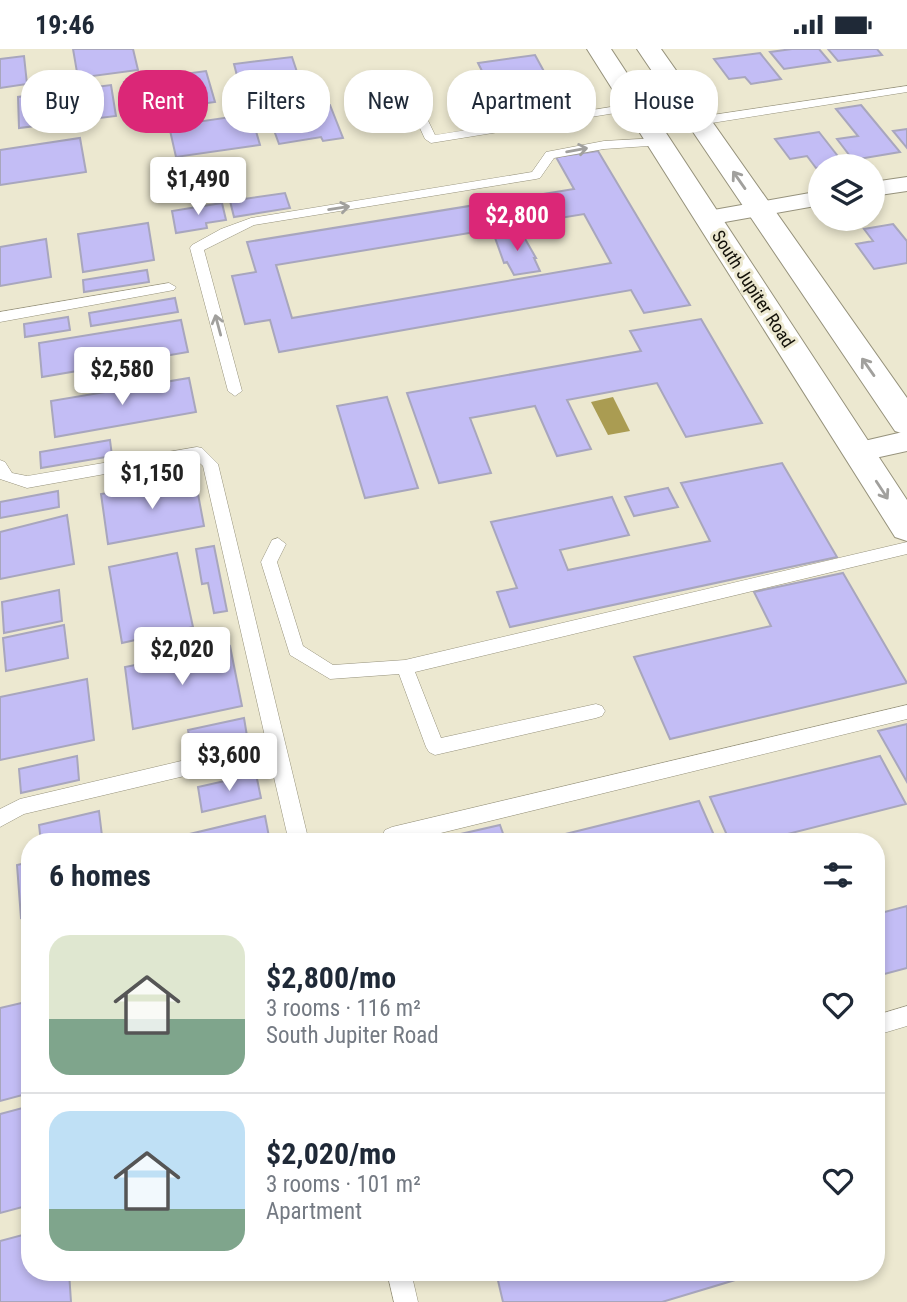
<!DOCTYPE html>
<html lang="en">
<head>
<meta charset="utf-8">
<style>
  :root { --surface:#fff; --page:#f6f6f7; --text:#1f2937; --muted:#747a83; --line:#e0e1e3; --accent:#db2777 }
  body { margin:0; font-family:"Roboto Condensed",sans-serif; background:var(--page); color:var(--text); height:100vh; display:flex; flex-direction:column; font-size:26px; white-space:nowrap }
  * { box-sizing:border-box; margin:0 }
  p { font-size:23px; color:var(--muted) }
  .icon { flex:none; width:38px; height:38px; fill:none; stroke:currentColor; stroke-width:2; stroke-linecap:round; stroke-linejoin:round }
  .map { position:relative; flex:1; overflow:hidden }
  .sheet { position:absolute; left:21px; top:784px; width:864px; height:448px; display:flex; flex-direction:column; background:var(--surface); border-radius:28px; box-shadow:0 4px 10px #0003 }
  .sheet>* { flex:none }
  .banner { position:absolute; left:21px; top:21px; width:866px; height:63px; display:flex; gap:14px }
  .controls { position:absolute; left:808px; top:105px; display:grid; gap:14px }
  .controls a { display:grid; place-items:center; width:77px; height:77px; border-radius:50%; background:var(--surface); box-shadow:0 4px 10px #0003; font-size:35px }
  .price { position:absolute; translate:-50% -60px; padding:0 16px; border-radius:7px; background:#fff; color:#222; font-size:23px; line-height:46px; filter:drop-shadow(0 2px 4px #0008) }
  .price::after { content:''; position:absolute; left:50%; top:42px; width:21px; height:16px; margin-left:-10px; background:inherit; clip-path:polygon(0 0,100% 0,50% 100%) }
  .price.selected { background:var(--accent); color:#fff }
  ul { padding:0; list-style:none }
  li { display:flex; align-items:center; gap:21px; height:175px; padding:0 28px }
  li+li { border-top:2px solid var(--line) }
  li span { display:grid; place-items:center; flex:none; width:196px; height:140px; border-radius:21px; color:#555 }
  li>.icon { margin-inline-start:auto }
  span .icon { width:84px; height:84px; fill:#fffc; stroke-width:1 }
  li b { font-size:30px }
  h2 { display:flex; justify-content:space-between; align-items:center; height:84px; padding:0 28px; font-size:30px }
  .chip { padding:0 24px; border-radius:28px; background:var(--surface); box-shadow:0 4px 10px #0003; font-size:24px; line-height:63px }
  .chip.selected { background:var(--accent); color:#fff }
  .status { display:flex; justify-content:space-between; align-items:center; height:49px; padding:0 35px; background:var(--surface); direction:ltr }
  .status svg { height:19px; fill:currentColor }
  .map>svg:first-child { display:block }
  .water { fill:#aa9c52 }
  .building { fill:#c3bdf5; stroke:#a8a6bd; stroke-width:2; fill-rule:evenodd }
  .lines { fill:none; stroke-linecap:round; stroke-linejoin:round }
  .lane-casing { stroke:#96927c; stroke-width:1 }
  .street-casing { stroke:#96927c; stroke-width:2 }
  .primary-casing { stroke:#96927c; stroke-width:2 }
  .lane { fill:#fff; fill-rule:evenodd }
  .street { fill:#fff; fill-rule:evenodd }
  .primary { fill:#fff; fill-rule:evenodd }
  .oneway { stroke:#a1a09d }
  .labels { text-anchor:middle; stroke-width:6; stroke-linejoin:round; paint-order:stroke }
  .far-street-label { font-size:18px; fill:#131109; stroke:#ece8d0 }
</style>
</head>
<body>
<div class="status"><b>19:46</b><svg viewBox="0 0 49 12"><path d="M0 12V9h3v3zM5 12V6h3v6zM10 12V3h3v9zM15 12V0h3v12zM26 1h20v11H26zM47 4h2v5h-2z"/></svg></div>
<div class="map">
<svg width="907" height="1253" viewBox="0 0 907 1253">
  <rect width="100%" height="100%" fill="#ece8d0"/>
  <!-- water -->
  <path class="water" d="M613,348l17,34 -22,4 -17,-33z"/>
  <!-- building -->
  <path class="building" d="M73,0h60l5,21 -60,8z
    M792,0h27l11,13 -46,7 -14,-17z
    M828,0h49l5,6 -44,6z
    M760,4l21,26 -30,5 -6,-7 -16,2 -15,-20z
    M535,6l23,42 -59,8 -21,-42z
    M24,7l3,28 -27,4v-29z
    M292,8l14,42 -61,8 -11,-43z
    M206,22l9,31 -85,12 -6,-32z
    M111,36l5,31 -97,12 -1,-31z
    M330,56l13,33 -20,3 -2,-4 -42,7 -11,-30z
    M861,56l39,47 -47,8 -16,-21 21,-3 -22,-27z
    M251,65l9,31 -84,12 -7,-31z
    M907,80v19l-14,-17z
    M819,83l25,32 -28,4 -9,-12 -17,3 -15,-20z
    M80,89l6,34 -86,13v-35z
    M598,102l92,154 -46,8 -13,-23 -352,62 -9,-32 -25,4 -13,-48 24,-4 -9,-30 327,-53 -18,-32zM584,165l27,49 -319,55 -16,-53z
    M285,144l5,15 -56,9 -4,-16z
    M222,154l4,17 -20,3 1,5 -31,5 -4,-22z
    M148,174l6,37 -71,12 -5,-38z
    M893,175l14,17v22l-33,6 -18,-25 17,-3 -9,-12z
    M520,181l16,28h-2l6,13 -26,4 -7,-13 -3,1 -10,-28z
    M46,190l5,38 -51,9v-39z
    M147,221l2,12 -65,10 -1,-12z
    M175,249l3,14 -87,14 -2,-13z
    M68,268l2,13 -45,7 -1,-13z
    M701,270l61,104 -76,14 -29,-54 -90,17 24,49 -34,7 -22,-50 -65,12 21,55 -52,10 -32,-90 234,-42 -11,-20z
    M181,271l7,32 -146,25 -3,-34z
    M189,329l7,34 -141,25 -4,-36z
    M387,348l31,91 -53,10 -28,-92z
    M110,391l2,16 -71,12 -1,-16z
    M782,414l55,94 -327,70 -13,-35 20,-4 -26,-66 121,-25 17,38 -69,15 8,20 142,-29 -29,-58z
    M195,429l9,48 -96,18 -7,-50z
    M668,439l10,19 -44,9 -9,-19z
    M58,442l1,16 -59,11v-16z
    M67,466l7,49 -74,15v-47z
    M214,497l13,65 -13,2 -6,-30 -6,1 -6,-35z
    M177,504l16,74 -71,16 -13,-76z
    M843,524l64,110 -237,56 -36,-82 137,-31 -17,-34z
    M59,541l3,31 -58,12 -2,-31z
    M64,576l4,33 -62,13 -3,-33z
    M230,597l12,60 -109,23 -8,-62z
    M87,630l7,61 -94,20v-63z
    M244,669l4,24 -56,12 -4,-24z
    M907,675v58l-29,-51z
    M77,707l2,24 -58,13 -2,-24z
    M880,707l26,48 -150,38h-26l-20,-45z
    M256,725l5,24 -59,14 -4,-25z
    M699,752l18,41h-184z
    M99,762l3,25 -26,6h-35l-2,-17z
    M265,767l5,26h-114z
    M500,776l6,17h-61l-2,-4z
    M30,813v54l-9,2 -4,-53z
    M907,857v62l-30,8v-62z
    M30,952v92l-30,8v-93z
    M30,1057v99l-30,8v-99z
    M30,1184v39h39l2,30h-71v-61z
    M496,1223h236l3,8 -73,22h-159z"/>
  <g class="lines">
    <defs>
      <path id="lane" d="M907,37v6l-208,33 -6,-4 6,-4z
        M636,54l4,2v4l-209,34 -6,-4 -14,-30 10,-3 14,29z
        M659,89l6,4 -2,3 -59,4 -50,9 -14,20 -4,1 -282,46 -50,25 38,141 -7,5 -7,-5 -38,-143 2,-3 29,-16 30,-11 281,-46 14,-20 58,-11z
        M169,234l7,4 -2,3 -174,32v-10z
        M197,398l5,1 16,16 91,378h-20l-20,-86 -245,58 -24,13v-18l20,-10 246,-58 -63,-275 -9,-8 -167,30 -27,-9v-19l5,2 7,11 15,3z
        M278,489l8,6 -9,18 26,84 30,19 72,-5 502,-118v12l-492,118 26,66 155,-34 6,2 3,5 -3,5 -6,2 -161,37 -6,-3 -3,-5 -27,-73 -69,5 -40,-24 -29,-93 11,-22z
        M907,656v14l-503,123h-20l-2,-6 3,-6 7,-3z
        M907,957v20l-30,9v-20z
        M387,1223h24l7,30h-24z"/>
      <path id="street" d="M907,128v14l-34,5v-14z
        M821,142v14l-113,20 -9,-2 -3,-5 3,-5 9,-2z
        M907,382v20l-50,11 -10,-3 -4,-7 4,-7z"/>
      <path id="primary" d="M587,0h24l296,451v41l-12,-4z
        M637,0h24l246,349v37l-12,-4z"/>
    </defs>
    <!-- lane casing -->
    <use href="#lane" class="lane-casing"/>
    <!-- street casing -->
    <use href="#street" class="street-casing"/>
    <!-- primary casing -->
    <use href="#primary" class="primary-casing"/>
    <!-- lane -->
    <use href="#lane" class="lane"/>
    <!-- street -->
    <use href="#street" class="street"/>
    <!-- primary -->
    <use href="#primary" class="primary"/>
  </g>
  <!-- one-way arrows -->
  <defs><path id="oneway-shaft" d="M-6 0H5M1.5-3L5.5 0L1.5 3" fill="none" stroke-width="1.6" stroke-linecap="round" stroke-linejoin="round" transform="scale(1.75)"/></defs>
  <g class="oneway">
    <use href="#oneway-shaft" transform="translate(577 101) rotate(-10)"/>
    <use href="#oneway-shaft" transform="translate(739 131) rotate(-125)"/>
    <use href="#oneway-shaft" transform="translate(339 159) rotate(-9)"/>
    <use href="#oneway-shaft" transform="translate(218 276) rotate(-105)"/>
    <use href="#oneway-shaft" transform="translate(868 318) rotate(-125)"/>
    <use href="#oneway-shaft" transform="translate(882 441) rotate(57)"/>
  </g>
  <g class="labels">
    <!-- far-street labels -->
    <g class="far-street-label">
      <text transform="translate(753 240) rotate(57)" y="6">South Jupiter Road</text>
    </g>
  </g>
</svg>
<div class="controls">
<a><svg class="icon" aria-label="layers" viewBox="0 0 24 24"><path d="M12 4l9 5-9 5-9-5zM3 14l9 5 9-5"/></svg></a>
</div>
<b class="price" style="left:198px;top:168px">$1,490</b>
<b class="price selected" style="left:517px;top:204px">$2,800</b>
<b class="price" style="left:122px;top:358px">$2,580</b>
<b class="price" style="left:152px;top:462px">$1,150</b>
<b class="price" style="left:182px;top:638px">$2,020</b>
<b class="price" style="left:229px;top:744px">$3,600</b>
<div class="banner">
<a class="chip">Buy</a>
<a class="chip selected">Rent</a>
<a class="chip">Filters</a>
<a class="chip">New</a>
<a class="chip">Apartment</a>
<a class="chip">House</a>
</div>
<section class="sheet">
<h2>6 homes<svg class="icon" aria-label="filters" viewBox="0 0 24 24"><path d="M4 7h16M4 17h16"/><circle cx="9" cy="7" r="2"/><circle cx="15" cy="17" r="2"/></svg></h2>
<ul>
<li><span style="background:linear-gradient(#dfe7d0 60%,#7fa58c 0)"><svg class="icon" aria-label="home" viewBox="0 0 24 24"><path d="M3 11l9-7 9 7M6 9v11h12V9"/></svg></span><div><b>$2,800/mo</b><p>3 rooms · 116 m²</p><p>South Jupiter Road</p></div><svg class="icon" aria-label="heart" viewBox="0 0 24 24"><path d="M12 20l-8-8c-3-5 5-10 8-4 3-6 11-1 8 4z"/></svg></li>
<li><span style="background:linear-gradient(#bfe0f5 70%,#7fa58c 0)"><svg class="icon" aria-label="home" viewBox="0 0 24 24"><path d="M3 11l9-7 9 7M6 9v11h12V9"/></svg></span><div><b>$2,020/mo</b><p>3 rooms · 101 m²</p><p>Apartment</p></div><svg class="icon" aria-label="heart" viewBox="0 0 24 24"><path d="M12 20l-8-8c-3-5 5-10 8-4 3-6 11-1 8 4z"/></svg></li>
</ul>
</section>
</div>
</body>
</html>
